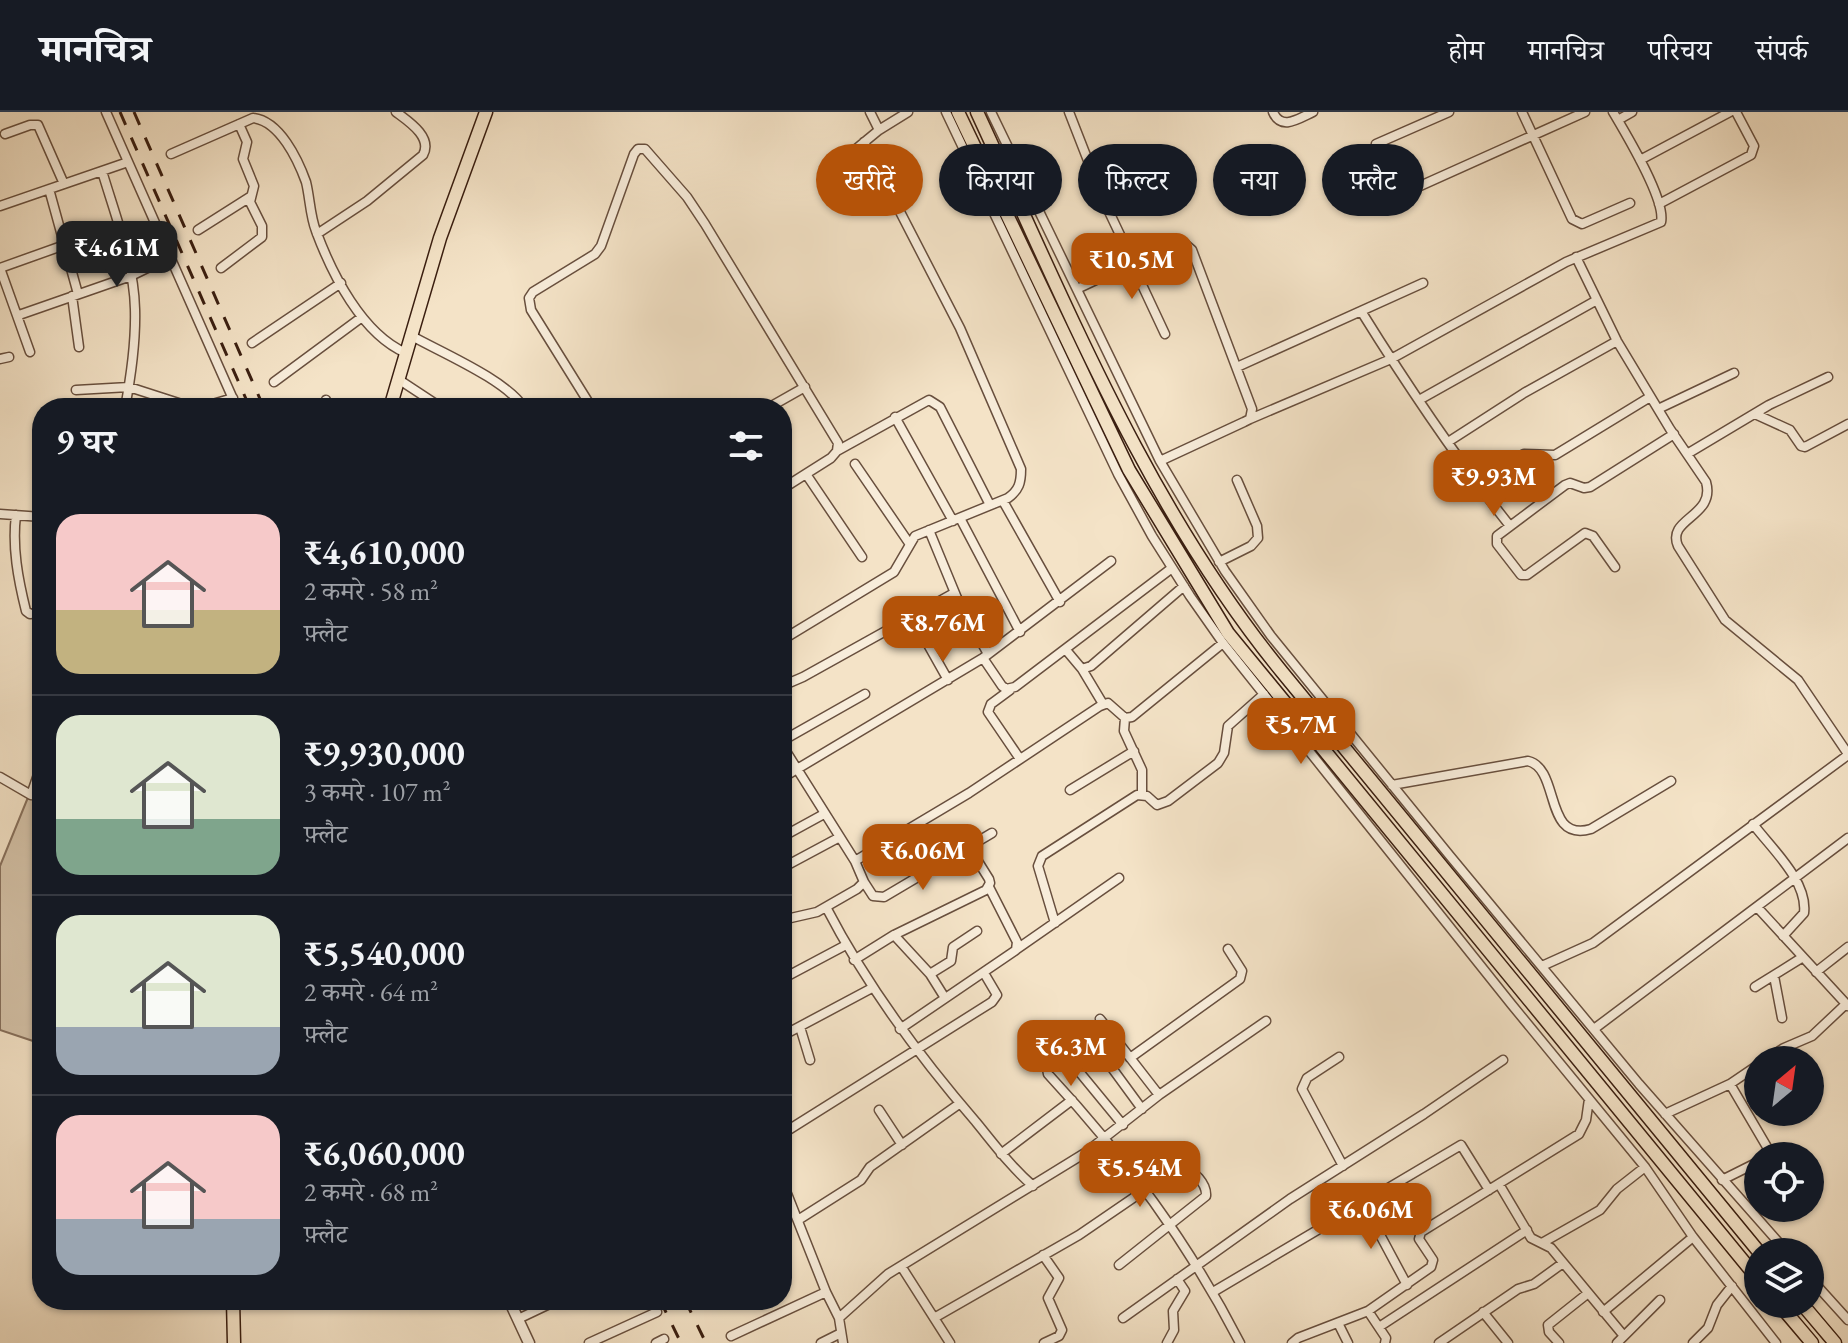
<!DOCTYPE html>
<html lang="hi">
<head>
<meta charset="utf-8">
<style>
  :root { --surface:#171b24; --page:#20242c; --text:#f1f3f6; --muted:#9ea1a6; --line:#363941; --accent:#b45309 }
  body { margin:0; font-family:"EB Garamond","Noto Serif Devanagari",serif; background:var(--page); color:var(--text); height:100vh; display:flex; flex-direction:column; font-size:30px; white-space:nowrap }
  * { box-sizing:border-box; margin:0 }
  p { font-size:26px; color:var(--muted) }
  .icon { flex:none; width:44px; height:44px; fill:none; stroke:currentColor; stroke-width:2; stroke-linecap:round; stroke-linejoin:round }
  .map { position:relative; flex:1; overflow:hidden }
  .details { position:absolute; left:32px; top:286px; width:760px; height:912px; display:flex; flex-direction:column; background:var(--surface); border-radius:32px; box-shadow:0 2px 6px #0004 }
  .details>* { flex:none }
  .top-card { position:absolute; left:816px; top:32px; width:760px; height:72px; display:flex; gap:16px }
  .needle { width:52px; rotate:29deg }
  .controls { position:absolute; left:1744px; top:934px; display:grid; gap:16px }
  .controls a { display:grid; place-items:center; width:80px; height:80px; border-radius:50%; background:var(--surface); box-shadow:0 2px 6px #0004; font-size:40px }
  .price { position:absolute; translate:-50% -68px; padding:0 18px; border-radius:16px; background:var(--accent); color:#fff; font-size:26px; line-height:52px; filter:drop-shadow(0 2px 4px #0008) }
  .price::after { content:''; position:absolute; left:50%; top:48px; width:24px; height:18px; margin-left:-12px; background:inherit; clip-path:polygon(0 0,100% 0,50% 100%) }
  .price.on { background:#222; color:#fff }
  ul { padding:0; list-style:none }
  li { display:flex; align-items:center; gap:24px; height:200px; padding:0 24px }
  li+li { border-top:2px solid var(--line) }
  li span { display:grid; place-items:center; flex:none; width:224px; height:160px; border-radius:24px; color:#555 }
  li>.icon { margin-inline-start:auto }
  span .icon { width:96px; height:96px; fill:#fffc; stroke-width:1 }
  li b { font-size:34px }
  h2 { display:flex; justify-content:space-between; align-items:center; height:96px; padding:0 24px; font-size:34px }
  .pill { padding:0 28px; border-radius:36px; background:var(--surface); box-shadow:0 2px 6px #0004; font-size:28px; line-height:72px }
  .pill.on { background:var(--accent); color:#fff }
  header { display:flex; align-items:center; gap:48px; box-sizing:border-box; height:112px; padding:0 40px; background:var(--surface); border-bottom:2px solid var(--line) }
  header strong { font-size:38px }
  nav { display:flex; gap:44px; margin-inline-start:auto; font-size:28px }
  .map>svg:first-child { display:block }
  .green { fill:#d4c2a8; stroke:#87705c; stroke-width:2 }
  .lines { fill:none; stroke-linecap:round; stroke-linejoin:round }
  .minor-casing { stroke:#684f3e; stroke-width:11 }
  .tertiary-casing { stroke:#684f3e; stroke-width:13 }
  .primary-casing { stroke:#3a1e10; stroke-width:15 }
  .trunk-casing { stroke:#3a1e10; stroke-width:15 }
  .minor { stroke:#f8eddb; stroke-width:8 }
  .tertiary { stroke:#f8eddb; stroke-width:10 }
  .primary { stroke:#f4e3c7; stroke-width:12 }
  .trunk { stroke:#f4e3c7; stroke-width:12 }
  .rail { stroke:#3a1e10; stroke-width:3; stroke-dasharray:14 14; stroke-linecap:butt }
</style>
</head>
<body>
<header>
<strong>मानचित्र</strong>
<nav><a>होम</a><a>मानचित्र</a><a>परिचय</a><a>संपर्क</a></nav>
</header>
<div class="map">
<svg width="1848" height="1231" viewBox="0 0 1848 1231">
  <rect width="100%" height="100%" fill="#f4e3c7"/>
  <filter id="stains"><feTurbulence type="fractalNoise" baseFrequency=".0025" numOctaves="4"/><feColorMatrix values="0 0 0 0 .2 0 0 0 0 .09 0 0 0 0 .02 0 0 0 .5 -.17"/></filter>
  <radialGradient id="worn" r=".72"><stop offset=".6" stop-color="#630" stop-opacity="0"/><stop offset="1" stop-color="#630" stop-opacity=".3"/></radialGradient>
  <!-- green -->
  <path class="green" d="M42,651v281l-42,-14v-164z"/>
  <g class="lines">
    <defs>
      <path id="minor" d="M106,0l131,296
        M870,0l9,18
        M946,0l172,362 34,62 38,60 33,47 106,133 183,229 133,162 48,70 83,106
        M991,0l169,349 65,110 46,65 179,220 189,228 148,168
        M1069,0l34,87 28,59 12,2 35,-17h6l8,7 60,159 -2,10 -6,3 -84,39
        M1273,0c8,19 25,7 40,0
        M1522,0l50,107 10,5 48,-21
        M1618,8l14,-8
        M5,22l25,-9h8l26,59
        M1376,32l73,-32
        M171,42l82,-36c27,3 45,42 53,64 4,16 4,34 10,49 16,43 46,103 90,122
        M1640,48l90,-48
        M102,59c13,44 32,92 33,138 1,33 -4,67 -10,99
        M828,60l51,-42 29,-18
        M49,77l29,105
        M1400,83l185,-83
        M1659,92l92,-49 3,-9 -18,-34
        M0,94l128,-44
        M198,118l52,-33
        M317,122l50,-33 56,-46c10,-18 -15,-34 -27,-43
        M1128,143l37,79
        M1576,145l41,84 53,88 36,53c10,35 -40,36 -28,64l47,74 73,60 50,74
        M0,156l118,-42
        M0,156l30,84
        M221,156l41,-31v-11l-12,-24 4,-16 -11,-27 4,-17 -8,-18
        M1077,177l55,-26
        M72,184l7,51
        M1361,199c46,74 95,147 149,215
        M19,203l112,-39 39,-19
        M410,223c30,17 97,45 114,73
        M252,231l89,-60
        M0,247l9,-2
        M1237,255l186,-84
        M398,267l44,29
        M274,270l88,-65
        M76,278l53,-3 65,21
        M326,288l3,8
        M1419,288l178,-100
        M199,296l34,-10
        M592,296l-61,-98 -2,-12 4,-6 62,-38 6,-8 33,-92 4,-5h7l42,48 18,27 133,219 -1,8 -6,7 -49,31
        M768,296l37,-21
        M1658,297l76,-36
        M1755,302l35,16 11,16 4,1 43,-23
        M895,305l58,104
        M1250,307l141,-60 175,-97 95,-40c5,-22 -35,-88 -48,-110
        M1448,330l76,-49 93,-52
        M837,339l92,-51 11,7 50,98
        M1687,342l82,-49 59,-28
        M855,352l54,79
        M806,362l56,83
        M1476,372l48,-30 31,1 95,-58
        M1003,389l57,101
        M0,402l42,3
        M16,403c-4,32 2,64 10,96l4,3 12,-1
        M960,406l60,114
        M929,418l28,68 31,56
        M1219,450l32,-16 7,-8 -1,-12 -20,-46
        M1615,455l-22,-31 -8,-3 -58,42h-6l-24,-31v-8l68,-51 5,-2 14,5 6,-1 84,-53
        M912,504l36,64
        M782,528l112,-68 21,-36 93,-38c11,-8 13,-15 13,-29l-61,-141 -96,-186
        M1066,538l16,19 9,-3 93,-80
        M983,546l19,28 4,3 9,-2 157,-119
        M1082,557l21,35
        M782,574l21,-9 151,-84
        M1010,578l-19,14 -3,8 32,47
        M1125,606l-1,13 18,39v24
        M782,629l83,-47
        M782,633l73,116 9,21 -7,7 -40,23 -35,8
        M0,665l31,18 11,-32
        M782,666l201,-120 128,-97
        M1392,673l136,-24c33,8 15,82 63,68l80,-48
        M1070,678l64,-39
        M1753,712c18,24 55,57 51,89l-21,23
        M782,725l42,-23
        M855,749l114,-68 131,-87 8,-3 17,15 7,-1 91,-74
        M782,756l56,-30
        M864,770l9,14 11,1 108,-64
        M826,795c41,79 92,148 150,215 18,22 35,45 57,64
        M1757,795l91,99
        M1055,811l-17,-57 4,-10 95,-61 10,1 10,9 11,-4 50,-38 6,-10 4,-27 36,-32
        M894,823l36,39 15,24
        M1017,837l102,-71
        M854,848l40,-25 92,-45 4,-7 -1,-4 -20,-32
        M1542,854l51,-23 255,-188
        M1816,860l32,-25
        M930,862l21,-13 2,-14 24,-16
        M1774,864l8,42
        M782,867l64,-34
        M1755,875l48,-30
        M1100,907l59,76
        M800,915l10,33
        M900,917l116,-79 1,-8 -28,-55
        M1044,917l79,96
        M1594,917l254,-191
        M782,924l90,-48
        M1090,926l52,71
        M1061,938l-15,13 2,11c77,83 140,168 192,269
        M1339,945l-32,21 -5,11 41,77
        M1130,946l110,-79 2,-8 -14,-22
        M1765,948l19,-12 28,-12 34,-32
        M1730,972l37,63v9
        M879,998l23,35
        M1665,1002l65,-30 28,-19
        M782,1022l210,-132 5,-7 -13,-22
        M1001,1042l71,-54
        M1722,1068l36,-18
        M782,1069l44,111 13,26 4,25
        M1499,1072l32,54 20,10 73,88
        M1363,1091l44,82
        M798,1108l63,-40 9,-13 89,-63
        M1542,1131l58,-33 17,-21 28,-22
        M1043,1143l16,23 -11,20 14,32 -3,6 -15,7
        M901,1154l49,77
        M1810,1166l38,42
        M1213,1180l248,-147 28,45
        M1368,1199l18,27 -1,5
        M1483,1200l25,31
        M1603,1200l90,-75
        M839,1206l49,-44 197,-121 74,-58 107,-74
        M934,1206l145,-83 98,-67 5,-1c12,3 25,17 24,29l-87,69
        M1123,1206l167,-119 134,-85 79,-54
        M518,1207l40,-19
        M1338,1211l10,20
        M1379,1215l148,-97
        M731,1224l95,-44
        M589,1231l68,-31
        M656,1231l8,-4
        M821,1231l18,-9
        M1167,1231l7,-13 -1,-19 12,-20 -8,-12
        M1292,1231l6,-5 70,-27 63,-44 2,-7 -14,-21 2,-7 158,-98 7,-14 3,-21
        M1439,1231l79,-54 16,-5 29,-21
        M1559,1231l-10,-11 -1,-7 39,-31
        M1617,1231l43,-43
        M1693,1231l15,-15 9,-23 15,-19"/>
      <path id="tertiary" d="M509,1188l20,43"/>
      <path id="primary" d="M390,296l50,-170 46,-126
        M233,1188l1,43"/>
      <path id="trunk" d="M958,0l171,358 99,163 530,646
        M977,0c89,192 170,395 305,560l477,580
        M1779,1192l33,39
        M1802,1192l33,39"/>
    </defs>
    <!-- minor casing -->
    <use href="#minor" class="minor-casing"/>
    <!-- tertiary casing -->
    <use href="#tertiary" class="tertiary-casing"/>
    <!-- primary casing -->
    <use href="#primary" class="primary-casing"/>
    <!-- trunk casing -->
    <use href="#trunk" class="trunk-casing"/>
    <!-- minor -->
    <use href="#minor" class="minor"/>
    <!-- tertiary -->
    <use href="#tertiary" class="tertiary"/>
    <!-- primary -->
    <use href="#primary" class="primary"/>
    <!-- trunk -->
    <use href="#trunk" class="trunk"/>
    <!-- rail -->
    <path class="rail" d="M120,0l130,296
      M134,0l130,296
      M660,1188l21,43
      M685,1188l21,43"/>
  </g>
  <rect width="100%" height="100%" filter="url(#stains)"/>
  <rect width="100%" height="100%" fill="url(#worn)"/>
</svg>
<div class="controls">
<a><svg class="needle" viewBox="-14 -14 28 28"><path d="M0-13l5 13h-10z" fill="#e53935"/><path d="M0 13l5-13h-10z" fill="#9ea1a6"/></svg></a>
<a><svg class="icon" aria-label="locate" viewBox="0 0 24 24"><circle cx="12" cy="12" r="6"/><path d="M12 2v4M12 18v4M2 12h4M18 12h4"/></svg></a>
<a><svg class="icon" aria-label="layers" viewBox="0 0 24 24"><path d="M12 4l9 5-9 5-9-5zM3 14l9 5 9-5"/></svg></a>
</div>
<b class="price on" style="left:117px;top:177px">₹4.61M</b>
<b class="price" style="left:1132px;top:189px">₹10.5M</b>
<b class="price" style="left:1494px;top:406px">₹9.93M</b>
<b class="price" style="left:943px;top:552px">₹8.76M</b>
<b class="price" style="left:1301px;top:654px">₹5.7M</b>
<b class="price" style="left:923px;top:780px">₹6.06M</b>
<b class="price" style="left:1071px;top:976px">₹6.3M</b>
<b class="price" style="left:1140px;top:1097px">₹5.54M</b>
<b class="price" style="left:1371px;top:1139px">₹6.06M</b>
<div class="top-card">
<a class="pill on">खरीदें</a>
<a class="pill">किराया</a>
<a class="pill">फ़िल्टर</a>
<a class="pill">नया</a>
<a class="pill">फ़्लैट</a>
</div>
<section class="details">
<h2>9 घर<svg class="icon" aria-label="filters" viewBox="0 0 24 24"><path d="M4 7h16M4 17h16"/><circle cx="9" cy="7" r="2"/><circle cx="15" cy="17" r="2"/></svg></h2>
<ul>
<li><span style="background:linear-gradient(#f6c9c9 60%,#c2b280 0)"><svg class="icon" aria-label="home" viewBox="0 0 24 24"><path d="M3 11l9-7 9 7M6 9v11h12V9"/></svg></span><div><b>₹4,610,000</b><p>2 कमरे · 58 m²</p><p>फ़्लैट</p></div></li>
<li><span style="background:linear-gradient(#dfe7d0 65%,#7fa58c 0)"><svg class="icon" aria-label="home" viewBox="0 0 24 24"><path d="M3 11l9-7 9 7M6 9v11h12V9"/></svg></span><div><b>₹9,930,000</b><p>3 कमरे · 107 m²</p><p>फ़्लैट</p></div></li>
<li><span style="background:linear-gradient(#dfe7d0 70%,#9aa5b1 0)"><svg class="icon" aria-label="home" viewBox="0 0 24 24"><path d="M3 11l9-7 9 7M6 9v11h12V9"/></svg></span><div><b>₹5,540,000</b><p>2 कमरे · 64 m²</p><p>फ़्लैट</p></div></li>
<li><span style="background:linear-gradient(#f6c9c9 65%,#9aa5b1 0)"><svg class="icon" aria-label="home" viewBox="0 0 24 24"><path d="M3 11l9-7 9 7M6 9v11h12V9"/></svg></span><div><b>₹6,060,000</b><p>2 कमरे · 68 m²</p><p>फ़्लैट</p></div></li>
</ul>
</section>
</div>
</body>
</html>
